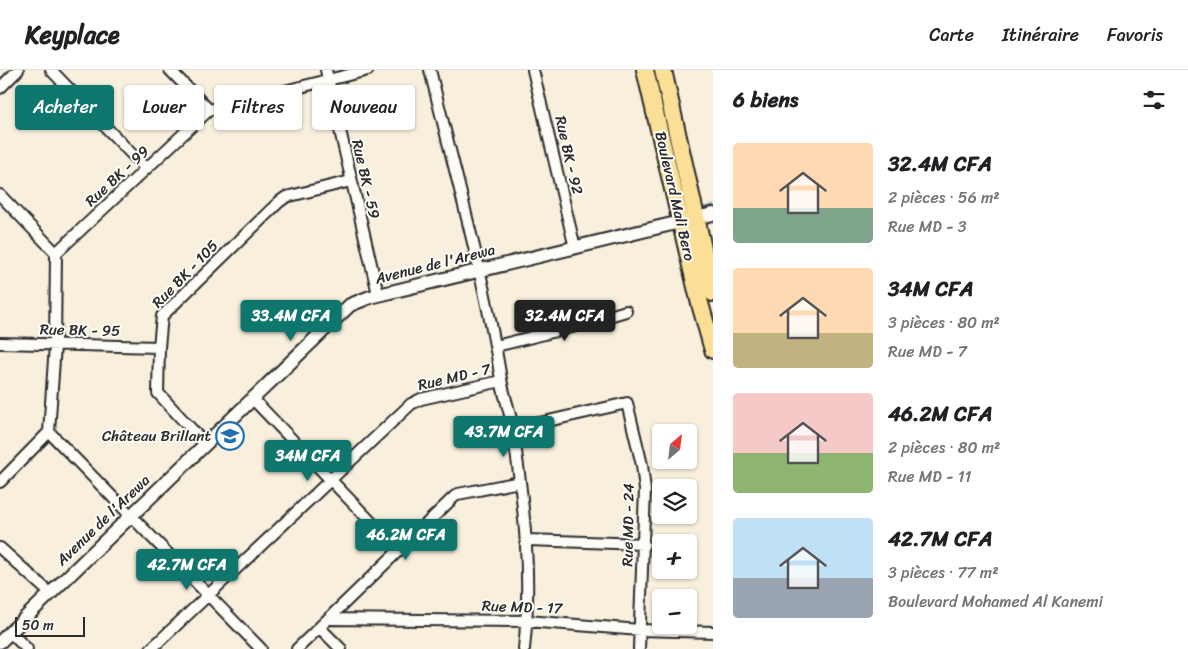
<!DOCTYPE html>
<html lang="fr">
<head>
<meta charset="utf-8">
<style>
  :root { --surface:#fff; --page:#f2f2f2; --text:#202124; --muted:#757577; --line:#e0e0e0; --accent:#0f766e }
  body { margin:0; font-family:Sriracha,sans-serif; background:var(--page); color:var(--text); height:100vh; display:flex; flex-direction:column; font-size:19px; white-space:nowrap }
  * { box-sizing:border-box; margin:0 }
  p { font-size:16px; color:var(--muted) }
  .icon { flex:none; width:28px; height:28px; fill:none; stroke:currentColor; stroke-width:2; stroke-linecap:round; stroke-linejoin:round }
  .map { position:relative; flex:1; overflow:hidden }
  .panel { display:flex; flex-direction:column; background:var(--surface); width:475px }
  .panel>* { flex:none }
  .top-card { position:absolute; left:15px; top:15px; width:475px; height:45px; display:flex; gap:10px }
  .needle { width:32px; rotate:28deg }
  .fabs { position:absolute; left:652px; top:354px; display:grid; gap:10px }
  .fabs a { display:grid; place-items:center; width:45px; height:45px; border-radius:5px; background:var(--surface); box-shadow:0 1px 4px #0004; font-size:25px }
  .scale { position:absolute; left:15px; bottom:12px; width:70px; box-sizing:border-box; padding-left:5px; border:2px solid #2b2b2b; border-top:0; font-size:14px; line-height:18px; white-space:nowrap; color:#2b2b2b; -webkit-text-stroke:4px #fdfcf7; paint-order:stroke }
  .price { position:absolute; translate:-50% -42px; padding:0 11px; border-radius:5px; background:var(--accent); color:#fff; font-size:16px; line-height:32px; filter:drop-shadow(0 1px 2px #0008) }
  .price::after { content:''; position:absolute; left:50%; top:30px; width:15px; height:11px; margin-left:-8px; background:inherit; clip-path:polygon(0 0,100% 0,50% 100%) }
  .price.selected { background:#222; color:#fff }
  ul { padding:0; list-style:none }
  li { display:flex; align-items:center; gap:15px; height:125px; padding:0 20px }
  li span { display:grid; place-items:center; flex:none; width:140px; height:100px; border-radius:5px; color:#555 }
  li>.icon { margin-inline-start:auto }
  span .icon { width:60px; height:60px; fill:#fffc; stroke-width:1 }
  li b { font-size:21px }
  h2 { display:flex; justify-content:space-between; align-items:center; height:60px; padding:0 20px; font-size:21px }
  .chip { padding:0 18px; border-radius:5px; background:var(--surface); box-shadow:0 1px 4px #0004; font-size:18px; line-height:45px }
  .chip.selected { background:var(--accent); color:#fff }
  header { display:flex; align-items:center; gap:30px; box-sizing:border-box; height:70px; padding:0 25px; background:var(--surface); border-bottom:1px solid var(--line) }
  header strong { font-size:24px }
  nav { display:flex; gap:28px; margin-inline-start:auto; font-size:18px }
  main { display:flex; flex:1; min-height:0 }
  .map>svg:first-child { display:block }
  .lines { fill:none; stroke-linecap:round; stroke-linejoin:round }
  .stream { stroke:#6c8da5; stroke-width:3 }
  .minor-casing { stroke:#2b2b2b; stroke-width:14 }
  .tertiary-casing { stroke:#2b2b2b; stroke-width:16 }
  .primary-casing { stroke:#2b2b2b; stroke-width:20 }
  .minor { stroke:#fdfcf7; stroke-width:10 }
  .tertiary { stroke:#fdfcf7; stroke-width:12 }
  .primary { stroke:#fbdf96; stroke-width:16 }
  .labels { text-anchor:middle; stroke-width:4; stroke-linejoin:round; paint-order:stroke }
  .street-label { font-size:15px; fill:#2b2b2b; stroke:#fdfcf7 }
  .poi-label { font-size:15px; fill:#2b2b2b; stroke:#fdfcf7; text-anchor:end }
</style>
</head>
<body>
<header>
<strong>Keyplace</strong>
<nav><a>Carte</a><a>Itinéraire</a><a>Favoris</a></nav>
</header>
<main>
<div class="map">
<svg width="713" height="579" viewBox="0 0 713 579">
  <rect width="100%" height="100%" fill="#f8efdd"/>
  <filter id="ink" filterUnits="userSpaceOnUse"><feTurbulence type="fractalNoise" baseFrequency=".02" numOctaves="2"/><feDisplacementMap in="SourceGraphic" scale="10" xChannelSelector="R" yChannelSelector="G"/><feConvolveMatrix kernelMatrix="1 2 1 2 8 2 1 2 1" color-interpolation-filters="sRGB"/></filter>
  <g filter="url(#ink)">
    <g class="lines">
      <!-- stream -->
      <path class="stream" d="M701,139l12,-3"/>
      <defs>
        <path id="minor" d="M51,0l95,99
          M170,0l39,40
          M326,0l52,224
          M430,0c25,103 54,205 71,309 3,18 10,34 12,52 11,72 19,145 11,218
          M533,0l42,178
          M0,18l18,-18
          M0,125l56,58 -1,92 -6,87 212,217
          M56,183l153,-143 159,-40
          M0,273l159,4
          M496,276l76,-19 54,-16
          M253,329l145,151
          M513,359l114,-26 15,62 3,25 -6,159
          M205,374l-47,-51 1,-46 3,-31 117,-114 7,-5 65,-16
          M0,412l49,-50
          M527,470l117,4
          M0,478l50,45
          M330,549l197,2 113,9 73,2
          M320,558l21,21
          M10,562l17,17
          M151,579l260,-245 10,-5 80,-18
          M297,579l157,-152 4,-3 62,-12"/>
        <path id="tertiary" d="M0,572l350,-337 20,-8 343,-83"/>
        <path id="primary" d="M645,0l54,230 14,50
          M663,0l50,223"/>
      </defs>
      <!-- minor casing -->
      <use href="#minor" class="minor-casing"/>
      <!-- tertiary casing -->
      <use href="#tertiary" class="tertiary-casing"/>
      <!-- primary casing -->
      <use href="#primary" class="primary-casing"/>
      <!-- minor -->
      <use href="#minor" class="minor"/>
      <!-- tertiary -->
      <use href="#tertiary" class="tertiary"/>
      <!-- primary -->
      <use href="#primary" class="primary"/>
    </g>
  </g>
  <!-- icons -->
  <defs>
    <symbol id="school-ring" viewBox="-11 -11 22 22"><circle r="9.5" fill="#fdfcf7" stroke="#1f6fb2" stroke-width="1.5"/><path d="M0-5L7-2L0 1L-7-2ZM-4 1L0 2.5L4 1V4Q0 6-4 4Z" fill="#1f6fb2"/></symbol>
  </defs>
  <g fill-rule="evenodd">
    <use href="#school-ring" x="214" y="350" width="32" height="32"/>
  </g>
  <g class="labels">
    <!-- street labels -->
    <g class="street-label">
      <text transform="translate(569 85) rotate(77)" y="5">Rue BK - 92</text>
      <text transform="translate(117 106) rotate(-43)" y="5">Rue BK - 99</text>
      <text transform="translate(366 109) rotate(77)" y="5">Rue BK - 59</text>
      <text transform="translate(675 126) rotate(77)" y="5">Boulevard Mali Bero</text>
      <text transform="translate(435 194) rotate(-14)" y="5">Avenue de l'Arewa</text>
      <text transform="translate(185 204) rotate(-46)" y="5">Rue BK - 105</text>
      <text transform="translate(80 260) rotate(1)" y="5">Rue BK - 95</text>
      <text transform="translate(454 307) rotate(-13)" y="5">Rue MD - 7</text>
      <text transform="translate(103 450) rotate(-44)" y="5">Avenue de l'Arewa</text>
      <text transform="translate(628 455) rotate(-89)" y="5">Rue MD - 24</text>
      <text transform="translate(522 537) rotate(2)" y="5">Rue MD - 17</text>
    </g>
    <!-- poi labels -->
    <g class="poi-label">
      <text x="211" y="371">Château Brillant</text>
    </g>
  </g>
</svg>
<div class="fabs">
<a><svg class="needle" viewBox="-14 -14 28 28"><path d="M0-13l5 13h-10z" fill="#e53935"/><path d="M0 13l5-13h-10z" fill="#757577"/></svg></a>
<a><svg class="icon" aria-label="layers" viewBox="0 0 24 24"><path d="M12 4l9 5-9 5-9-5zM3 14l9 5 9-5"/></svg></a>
<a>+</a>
<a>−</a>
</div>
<div class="scale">50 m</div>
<b class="price" style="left:291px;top:272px">33.4M CFA</b>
<b class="price selected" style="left:565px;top:272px">32.4M CFA</b>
<b class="price" style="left:504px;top:388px">43.7M CFA</b>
<b class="price" style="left:308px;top:412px">34M CFA</b>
<b class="price" style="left:406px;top:491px">46.2M CFA</b>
<b class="price" style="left:187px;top:521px">42.7M CFA</b>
<div class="top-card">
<a class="chip selected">Acheter</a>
<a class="chip">Louer</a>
<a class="chip">Filtres</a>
<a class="chip">Nouveau</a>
</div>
</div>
<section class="panel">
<h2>6 biens<svg class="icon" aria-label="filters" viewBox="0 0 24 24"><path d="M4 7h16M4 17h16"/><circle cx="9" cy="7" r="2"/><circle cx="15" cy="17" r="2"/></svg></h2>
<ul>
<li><span style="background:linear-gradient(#ffd9b3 65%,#7fa58c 0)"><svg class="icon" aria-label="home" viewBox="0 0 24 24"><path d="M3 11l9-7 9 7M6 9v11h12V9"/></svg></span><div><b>32.4M CFA</b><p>2 pièces · 56 m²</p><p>Rue MD - 3</p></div></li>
<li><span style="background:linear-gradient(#ffd9b3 65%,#c2b280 0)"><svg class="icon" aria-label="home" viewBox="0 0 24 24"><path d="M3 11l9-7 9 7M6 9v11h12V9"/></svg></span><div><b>34M CFA</b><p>3 pièces · 80 m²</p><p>Rue MD - 7</p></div></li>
<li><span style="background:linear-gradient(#f6c9c9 60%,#8fb573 0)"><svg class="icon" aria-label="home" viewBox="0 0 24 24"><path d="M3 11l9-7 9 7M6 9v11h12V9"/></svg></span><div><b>46.2M CFA</b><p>2 pièces · 80 m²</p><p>Rue MD - 11</p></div></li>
<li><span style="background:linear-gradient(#bfe0f5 60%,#9aa5b1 0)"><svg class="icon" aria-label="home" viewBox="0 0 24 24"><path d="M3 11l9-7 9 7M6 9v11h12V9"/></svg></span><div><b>42.7M CFA</b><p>3 pièces · 77 m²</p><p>Boulevard Mohamed Al Kanemi</p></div></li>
</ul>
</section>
</main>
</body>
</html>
